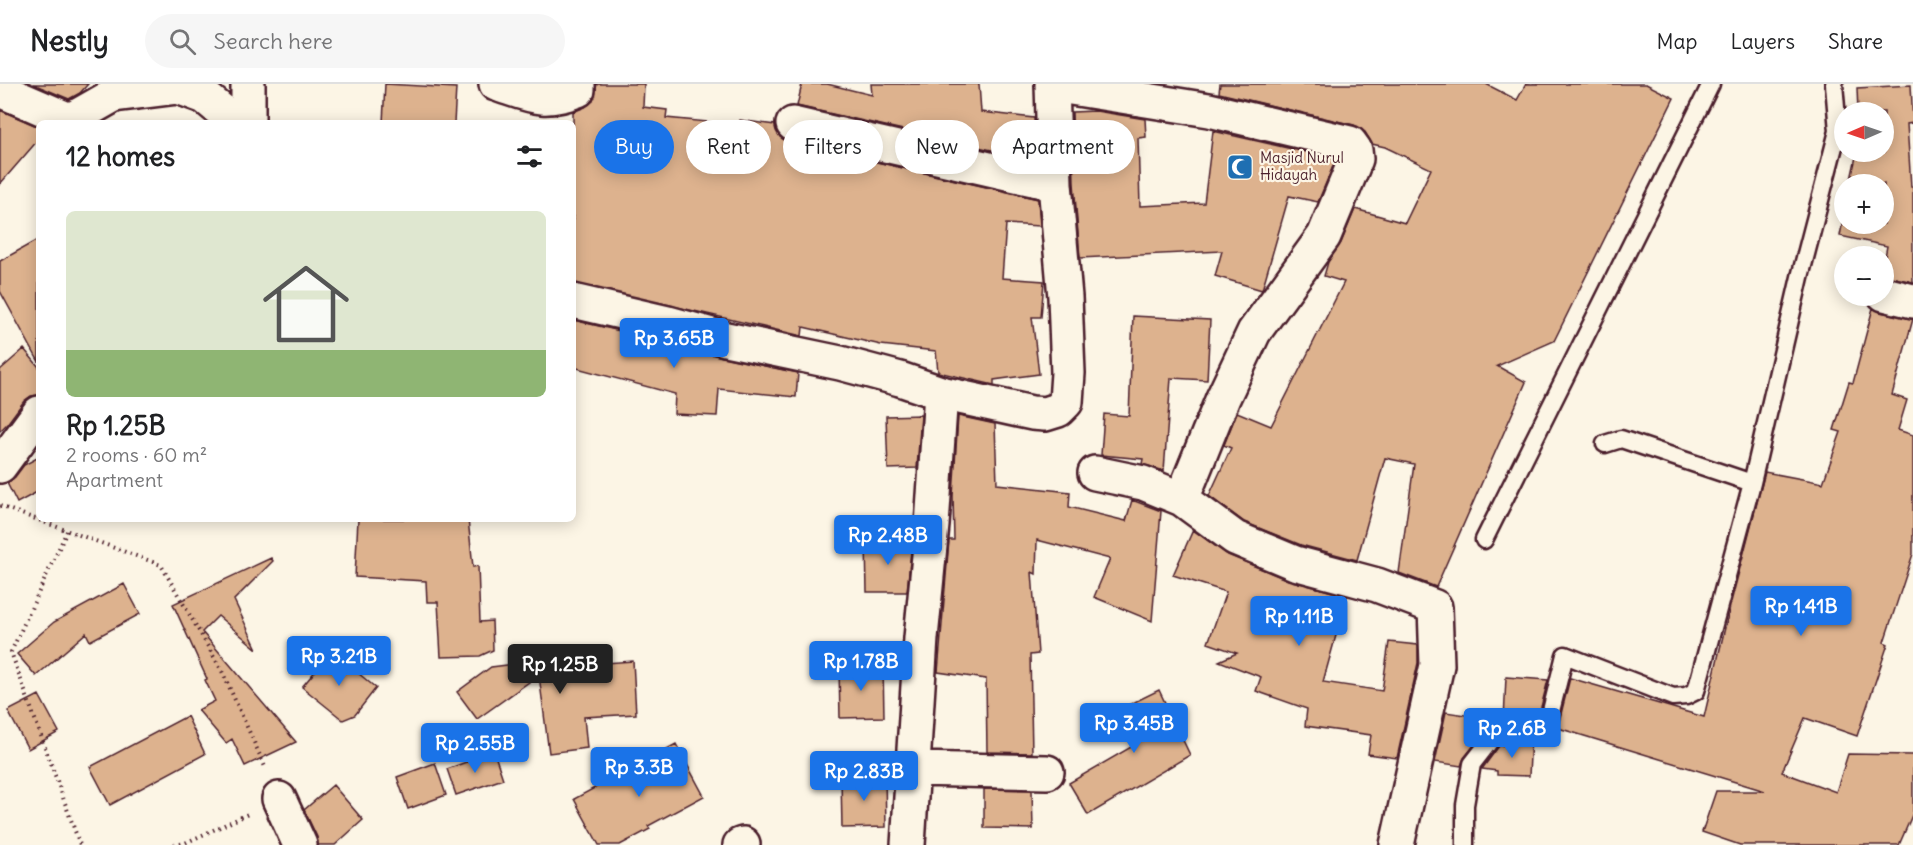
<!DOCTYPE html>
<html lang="en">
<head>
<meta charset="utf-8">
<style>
  :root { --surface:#fff; --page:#f6f6f6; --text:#202124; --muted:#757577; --line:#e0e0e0; --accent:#1a73e8 }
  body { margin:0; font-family:Delius,sans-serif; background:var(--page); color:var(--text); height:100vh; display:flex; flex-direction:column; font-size:22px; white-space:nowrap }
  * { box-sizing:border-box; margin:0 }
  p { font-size:20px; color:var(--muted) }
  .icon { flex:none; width:33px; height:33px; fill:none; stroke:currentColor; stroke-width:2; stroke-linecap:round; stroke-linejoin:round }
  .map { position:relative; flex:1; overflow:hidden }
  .side { position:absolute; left:36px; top:36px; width:540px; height:402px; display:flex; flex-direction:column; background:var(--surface); border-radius:9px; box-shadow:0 3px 15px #0003 }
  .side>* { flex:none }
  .top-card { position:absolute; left:594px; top:36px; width:570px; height:54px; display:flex; gap:12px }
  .needle { width:39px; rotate:268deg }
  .tools { position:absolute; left:1834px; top:18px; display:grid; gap:12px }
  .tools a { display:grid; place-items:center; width:60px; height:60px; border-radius:50%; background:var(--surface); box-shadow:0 3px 15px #0003; font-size:30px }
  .price { position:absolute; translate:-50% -51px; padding:0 14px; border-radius:6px; background:var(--accent); color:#fff; font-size:20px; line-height:39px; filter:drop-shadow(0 2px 3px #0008) }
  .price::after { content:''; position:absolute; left:50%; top:36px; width:18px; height:14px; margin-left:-9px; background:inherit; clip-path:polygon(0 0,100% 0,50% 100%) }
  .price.active { background:#222; color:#fff }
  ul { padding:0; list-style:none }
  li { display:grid; align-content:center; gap:12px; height:318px; padding:0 30px }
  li+li { border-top:2px solid var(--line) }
  li span { display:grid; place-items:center; height:186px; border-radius:9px; color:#555 }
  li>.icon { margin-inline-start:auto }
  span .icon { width:108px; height:108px; fill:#fffc; stroke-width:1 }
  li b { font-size:26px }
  h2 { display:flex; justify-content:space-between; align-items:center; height:72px; padding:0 30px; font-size:26px }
  .chip { padding:0 21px; border-radius:27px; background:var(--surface); box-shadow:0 3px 15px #0003; font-size:21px; line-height:54px }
  .chip.active { background:var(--accent); color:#fff }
  header { display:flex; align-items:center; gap:36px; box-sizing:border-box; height:84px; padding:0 30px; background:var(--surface); border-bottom:2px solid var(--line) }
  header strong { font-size:28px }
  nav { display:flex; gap:33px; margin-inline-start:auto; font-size:21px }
  .search { width:420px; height:54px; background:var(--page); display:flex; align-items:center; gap:15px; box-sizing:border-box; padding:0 21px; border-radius:33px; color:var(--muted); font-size:22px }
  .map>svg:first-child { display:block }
  .building { fill:#ddb28e; stroke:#4a1f2b; stroke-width:1.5 }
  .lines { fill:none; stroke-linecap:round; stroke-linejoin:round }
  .lane-casing { stroke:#4a1f2b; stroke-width:21 }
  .street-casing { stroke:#4a1f2b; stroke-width:38 }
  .path { stroke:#4a1f2b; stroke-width:4; stroke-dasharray:1.5 4.5; stroke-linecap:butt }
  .lane { stroke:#fcf5e5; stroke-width:16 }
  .street { stroke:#fcf5e5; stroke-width:33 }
  .labels { text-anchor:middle; stroke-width:4.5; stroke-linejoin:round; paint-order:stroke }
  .poi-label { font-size:15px; fill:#4a1f2b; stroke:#fcf5e5; text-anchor:start }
</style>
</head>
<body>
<header>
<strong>Nestly</strong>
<div class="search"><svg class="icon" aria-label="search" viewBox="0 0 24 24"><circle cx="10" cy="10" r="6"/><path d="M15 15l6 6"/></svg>Search here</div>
<nav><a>Map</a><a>Layers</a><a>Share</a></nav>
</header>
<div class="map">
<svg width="1913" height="761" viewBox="0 0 1913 761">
  <rect width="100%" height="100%" fill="#fcf5e5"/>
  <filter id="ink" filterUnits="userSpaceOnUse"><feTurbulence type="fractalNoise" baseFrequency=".0167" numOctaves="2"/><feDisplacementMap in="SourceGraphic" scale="12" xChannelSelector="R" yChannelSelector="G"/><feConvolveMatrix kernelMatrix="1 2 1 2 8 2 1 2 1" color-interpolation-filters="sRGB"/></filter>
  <g filter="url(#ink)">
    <!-- building -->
    <path class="building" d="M33,0h55l-8,9 -11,6z
      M385,0l71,4 -2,35h-71z
      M597,0h47l-1,23 24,3 -1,8 73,7 1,-5 35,5 5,12 9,5 249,57 2,27 -34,-2 -4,54 42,3 -3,36h-9l7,57 -45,6v5l-56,-13 -2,-21 -55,-6 -78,-18 -1,9 -229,-53v-171l12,-5 8,-6z
      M802,0h25l45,11 -1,-11h108l2,28 53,6 2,42 -239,-54z
      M1220,0h266l31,16 9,-16h120l28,14 -120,243 -57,25 29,16 -90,205 -37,-14 15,-109 -29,-6 -28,102 -56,-15 -57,-23 -35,-26 22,-48 -7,-3 13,-33 34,14 73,-144 -20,-6 4,-14 13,-19 14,-34 50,14 26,-54 -46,-22 -13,-3 -7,-12 -11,-7 -135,-32z
      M1911,1l2,38 -6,1 4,63h2v95l-29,-6v-14l3,-16 -47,-10 5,-27v15h39v-40h-34l7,-32h27v-40h-26l-1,-24z
      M0,26l39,17v12l-39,45z
      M1096,27l49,8 1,18 -8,1 2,68 64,-3 9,-72 123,28 -18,43 -29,-6 -27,94 -47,-14 7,-25 -142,7 -6,-75 -2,-71z
      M39,155v123l-39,-71v-30z
      M1873,224l7,4 33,7 -21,76 15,5 -9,30 15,5v119l-29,88 4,2 -31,92 -52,-18 -23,54 54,20 12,-38 65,1v58l-14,32h-159l-38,-13 14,-41h49l-210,-64 4,-5 11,-44 134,39 27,-115 34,-130 58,11 18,-51 -7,-2 15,-48 4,1z
      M1133,232l77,4 -3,60 -36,-2 -7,93 -22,-7 1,-5 -42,-4 3,-41 25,2z
      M573,236l90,21 59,16 76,16 -2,24 -77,-8 -2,27 -43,-2 1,-20 -102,-27z
      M24,265l15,18v28l-8,1 -7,5 -17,23 -7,7v-61z
      M921,331l-4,53 -29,1 -2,-53z
      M958,332l37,8 2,60 73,8 -1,15 57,14 6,-21 29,11 -9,110 -58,-24 16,-38 -73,-19 -1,34 -4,-2 6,82 -8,1 2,98 -45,-1 -1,-73 -48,-7 11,-132h5l-1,-44z
      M39,373v34l-22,12 -10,-20 8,-6 9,-12z
      M358,435h110l5,48 5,-1 2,56 12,-1 1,29 -13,6 -39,1 -3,-55h-11l-1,-21 -71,-4z
      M1193,446l35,25 60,25 59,16 -24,86 59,9 7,-49 29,3v18l-21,95 -29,-4 3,-19 -66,-9 2,-17 -51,-18 5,-14 -42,-16 18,-8 -29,-10 18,-51 -53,-17z
      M912,457l-5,51h-40l-1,-50z
      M271,474l2,3 -39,39 23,49 -39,-33 -16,16 94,110 -51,24 -13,-27 -6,4 -28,-33 17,-9 -10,-21 2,-1 -34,-75z
      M124,500l16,30 -50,27 -4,-8 -50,43 -19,-22 37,-32z
      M332,567l44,37 -21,27 -12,5 -41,-33z
      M576,572l1,9 56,-4 3,53 -52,3 3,31 -38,5 -10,-78 -62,44 -20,-27 34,-25z
      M883,583l1,50 -44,1 -1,-50z
      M1506,593l42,3 -8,31 -51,16 -25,31 -3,8 -26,-4 11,-50 58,9z
      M1159,606l31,65 -102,60 -19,-32 64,-37 -17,-35z
      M39,611l20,37 -31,17 -20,-38z
      M187,632l18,38 -95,51 -20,-38z
      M1531,652l-2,40 -32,-1v-4l-15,-2 17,-23z
      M676,660l28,52 -56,30 2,3 -30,16h-21l-25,-46z
      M494,668l9,27 -47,16 -9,-26z
      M435,679l11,32 -38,14 -11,-32z
      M885,692l1,51 -44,1 -1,-51z
      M333,701l30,35 -28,25h-17l-1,-8 -13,-27z
      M984,705l48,1 1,39 -49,-1z"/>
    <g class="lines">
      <defs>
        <path id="lane" d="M1605,360l16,-5 131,44
          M1484,456l227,-456
          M1465,761v-40l7,-41 21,-27 56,-18 16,-64 108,42 13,-1 10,-5 56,-208 48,-206 38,-146 -4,-47"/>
        <path id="street" d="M248,0v39
          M496,0c34,11 47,20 82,6v-6
          M1052,1l157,25 141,33 5,7 1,9 -32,77 -70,96 -31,66 -41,101 53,39 60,25 82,22 58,22 2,58 -40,180
          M0,6l67,29h5l42,-24 64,-8 27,10 31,26
          M793,40l262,60
          M1884,210l29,7
          M573,217l95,22 58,16 114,24 60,16 41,14 91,20 13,1 13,-4 8,-8 2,-29 -3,-76 -10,-113 -3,-100
          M0,382l39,-53
          M1095,389l48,10 39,16
          M915,685l132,3
          M279,715l21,46
          M740,761l3,-1
          M908,761l13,-207 11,-113 9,-132"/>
      </defs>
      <!-- lane casing -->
      <use href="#lane" class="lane-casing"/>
      <!-- street casing -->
      <use href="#street" class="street-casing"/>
      <!-- path -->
      <path class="path" d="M0,422l161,59 61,106 44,98
        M67,447l-56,121 69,193
        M174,761l11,-2 63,-29"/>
      <!-- lane -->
      <use href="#lane" class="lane"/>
      <!-- street -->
      <use href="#street" class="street"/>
    </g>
  </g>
  <!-- icons -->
  <defs>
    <symbol id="mosque-square" viewBox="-11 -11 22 22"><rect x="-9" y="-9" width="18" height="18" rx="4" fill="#1f6fb2" stroke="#fcf5e5"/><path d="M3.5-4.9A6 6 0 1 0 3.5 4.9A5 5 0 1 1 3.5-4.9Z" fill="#fff"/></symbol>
  </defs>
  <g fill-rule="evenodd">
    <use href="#mosque-square" x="1225" y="68" width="30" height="30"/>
  </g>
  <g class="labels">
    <!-- poi labels -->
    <g class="poi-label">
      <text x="1260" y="79">Masjid Nurul<tspan x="1260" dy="17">Hidayah</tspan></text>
    </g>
  </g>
</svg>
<div class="tools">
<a><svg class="needle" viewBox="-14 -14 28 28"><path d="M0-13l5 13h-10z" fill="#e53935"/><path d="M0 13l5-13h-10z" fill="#757577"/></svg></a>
<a>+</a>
<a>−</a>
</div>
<b class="price" style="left:674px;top:285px">Rp 3.65B</b>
<b class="price" style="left:888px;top:482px">Rp 2.48B</b>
<b class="price" style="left:1801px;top:553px">Rp 1.41B</b>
<b class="price" style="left:1299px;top:563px">Rp 1.11B</b>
<b class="price" style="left:339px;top:603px">Rp 3.21B</b>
<b class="price" style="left:861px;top:608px">Rp 1.78B</b>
<b class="price active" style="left:560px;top:611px">Rp 1.25B</b>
<b class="price" style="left:1134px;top:670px">Rp 3.45B</b>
<b class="price" style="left:1512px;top:675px">Rp 2.6B</b>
<b class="price" style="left:475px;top:690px">Rp 2.55B</b>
<b class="price" style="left:639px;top:714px">Rp 3.3B</b>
<b class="price" style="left:864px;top:718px">Rp 2.83B</b>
<div class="top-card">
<a class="chip active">Buy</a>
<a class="chip">Rent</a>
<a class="chip">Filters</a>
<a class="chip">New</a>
<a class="chip">Apartment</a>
</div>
<section class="side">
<h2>12 homes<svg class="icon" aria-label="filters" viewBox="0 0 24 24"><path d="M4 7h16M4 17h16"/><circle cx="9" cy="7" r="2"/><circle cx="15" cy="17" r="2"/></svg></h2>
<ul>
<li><span style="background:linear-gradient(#dfe7d0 75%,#8fb573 0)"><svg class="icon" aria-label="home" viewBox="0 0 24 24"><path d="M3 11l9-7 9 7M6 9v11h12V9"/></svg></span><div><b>Rp 1.25B</b><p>2 rooms · 60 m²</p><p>Apartment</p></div></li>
</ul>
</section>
</div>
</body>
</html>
